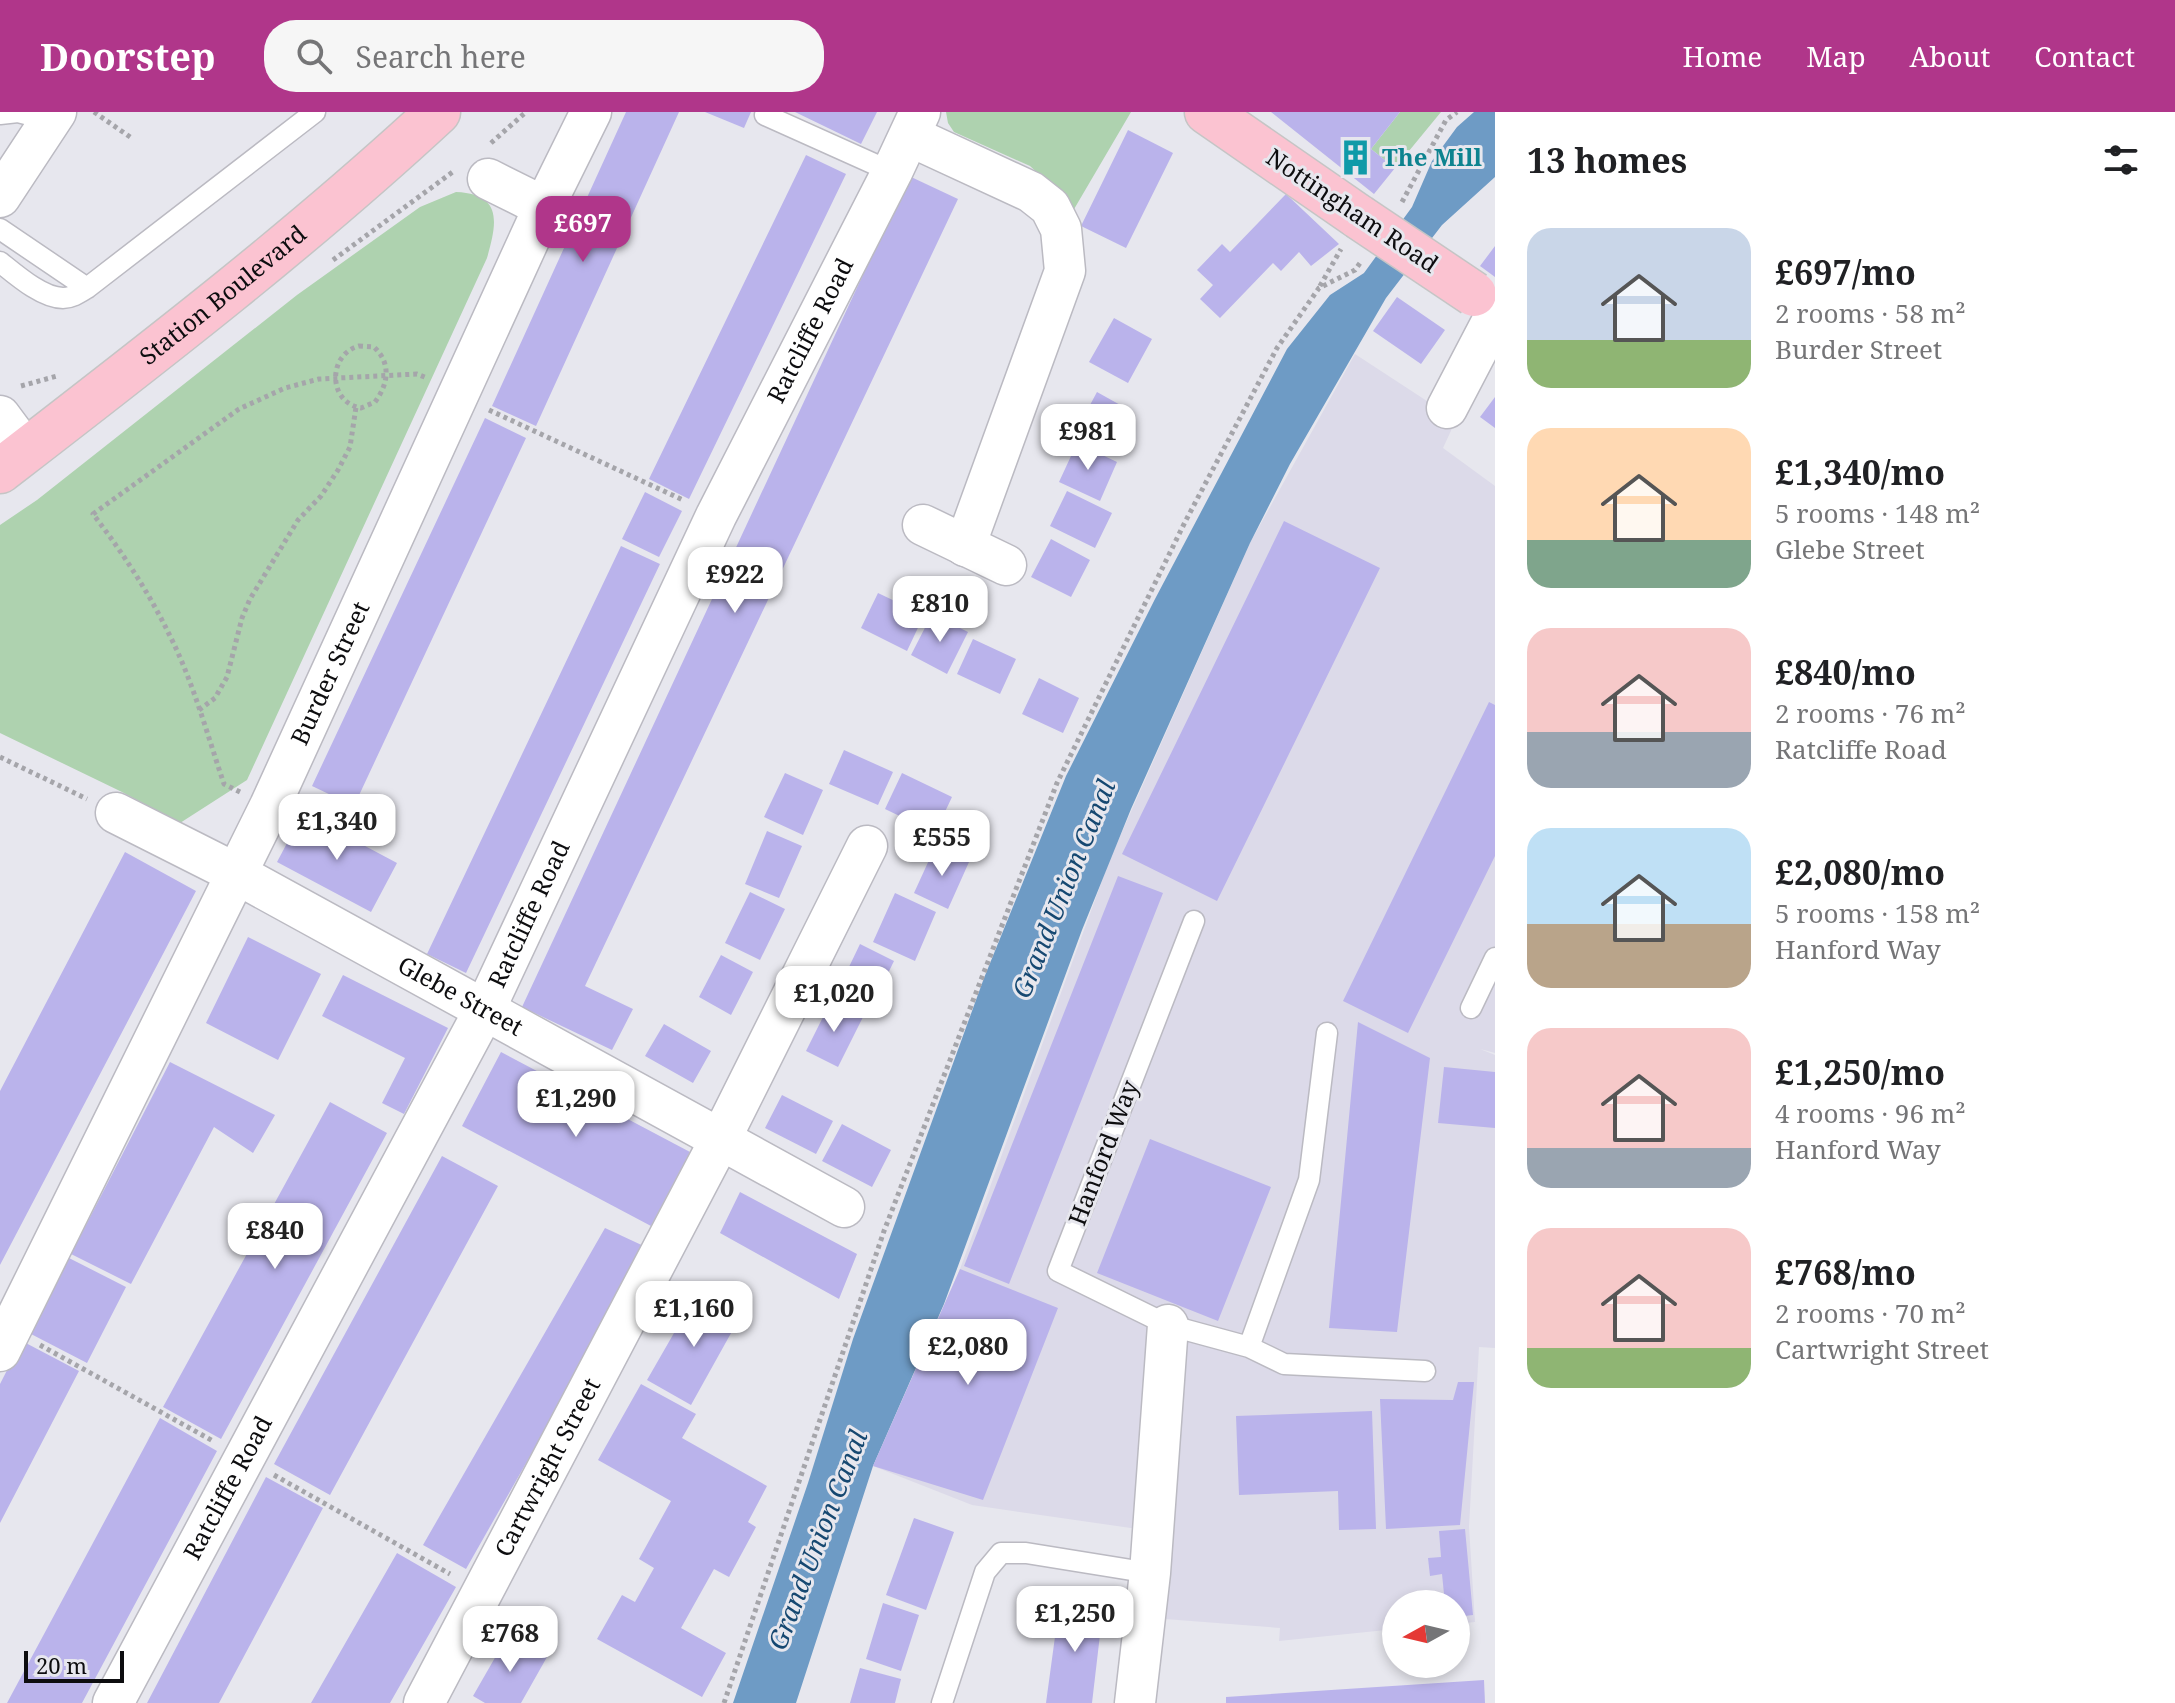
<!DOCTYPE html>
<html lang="en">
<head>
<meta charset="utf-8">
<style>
  :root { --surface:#fff; --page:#f6f6f6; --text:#202124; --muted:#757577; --accent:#b0368a }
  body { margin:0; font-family:"Noto Serif",serif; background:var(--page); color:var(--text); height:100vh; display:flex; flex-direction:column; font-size:30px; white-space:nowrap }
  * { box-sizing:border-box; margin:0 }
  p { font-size:26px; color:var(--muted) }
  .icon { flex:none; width:44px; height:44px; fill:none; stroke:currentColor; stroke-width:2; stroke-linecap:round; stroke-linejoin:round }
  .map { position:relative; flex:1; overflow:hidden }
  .side { display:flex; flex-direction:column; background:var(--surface); width:680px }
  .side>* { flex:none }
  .needle { width:52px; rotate:262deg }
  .controls { position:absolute; left:1382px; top:1478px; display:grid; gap:16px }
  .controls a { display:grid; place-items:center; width:88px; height:88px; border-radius:50%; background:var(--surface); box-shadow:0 4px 12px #0003; font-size:40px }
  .scale { position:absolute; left:24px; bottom:20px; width:100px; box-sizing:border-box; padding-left:8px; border:4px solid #0d0d0f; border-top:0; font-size:22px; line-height:28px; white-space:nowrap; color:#0d0d0f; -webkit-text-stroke:6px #e7e7ee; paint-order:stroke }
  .price { position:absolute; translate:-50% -68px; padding:0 18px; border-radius:16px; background:#fff; color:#222; font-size:26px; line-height:52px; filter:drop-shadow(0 2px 4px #0008) }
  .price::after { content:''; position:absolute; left:50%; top:48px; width:24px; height:18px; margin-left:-12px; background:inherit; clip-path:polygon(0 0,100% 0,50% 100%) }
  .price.current { background:var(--accent); color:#fff }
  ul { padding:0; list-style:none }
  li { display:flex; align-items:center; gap:24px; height:200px; padding:0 32px }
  li span { display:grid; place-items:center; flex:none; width:224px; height:160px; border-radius:24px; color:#555 }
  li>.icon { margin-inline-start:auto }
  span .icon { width:96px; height:96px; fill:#fffc; stroke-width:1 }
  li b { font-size:34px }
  h2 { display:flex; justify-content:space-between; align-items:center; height:96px; padding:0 32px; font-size:34px }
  header { display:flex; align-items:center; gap:48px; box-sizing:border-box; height:112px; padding:0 40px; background:var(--accent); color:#fff }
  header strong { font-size:38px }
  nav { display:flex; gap:44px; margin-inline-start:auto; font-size:28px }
  .search { width:560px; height:72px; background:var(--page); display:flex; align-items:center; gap:20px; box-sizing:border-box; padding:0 28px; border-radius:32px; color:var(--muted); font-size:30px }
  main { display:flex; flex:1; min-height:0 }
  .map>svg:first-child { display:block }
  .built { fill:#dcdae9 }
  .green { fill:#aed2af }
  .water { fill:#6e9bc5 }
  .building { fill:#bab3eb }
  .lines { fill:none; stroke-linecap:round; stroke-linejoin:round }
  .lane-casing { stroke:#bbbac2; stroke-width:23 }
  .street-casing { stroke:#bbbac2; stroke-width:43 }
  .primary-casing { stroke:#c5c5c5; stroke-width:47 }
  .path { stroke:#a5a5aa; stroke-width:5; stroke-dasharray:4 4; stroke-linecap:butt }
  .lane { stroke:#fff; stroke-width:20 }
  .street { stroke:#fff; stroke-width:40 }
  .primary { stroke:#fbc3d1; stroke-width:44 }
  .primary-bridge-casing { stroke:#c5c5c5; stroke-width:47; stroke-linecap:butt }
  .primary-bridge { stroke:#fbc3d1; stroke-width:44 }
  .labels { text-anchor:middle; stroke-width:6; stroke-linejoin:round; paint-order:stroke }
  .culture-label { font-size:24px; font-weight:bold; fill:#0d838f; stroke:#e7e7ee; text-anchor:start }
  .street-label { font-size:24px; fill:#0d0d0f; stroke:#e7e7ee }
  .water-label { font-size:26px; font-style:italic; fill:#164871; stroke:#e7e7ee }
</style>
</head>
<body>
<header>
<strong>Doorstep</strong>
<div class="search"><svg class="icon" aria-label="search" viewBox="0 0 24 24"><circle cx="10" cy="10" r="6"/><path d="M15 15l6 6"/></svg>Search here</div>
<nav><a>Home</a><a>Map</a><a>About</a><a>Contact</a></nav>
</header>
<main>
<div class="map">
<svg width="1495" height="1591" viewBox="0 0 1495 1591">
  <rect width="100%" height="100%" fill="#e7e7ee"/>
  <!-- built -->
  <path class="built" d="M1355,242l101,66 -13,28 52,38v567l-15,-4 15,6v293l-16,-1 -10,180 6,95 -19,2v-20h-60v25l-117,12 1,-13 -115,-9 7,-85 -200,-29 -99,-39 87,-197 150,-410 140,-316z"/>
  <!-- green -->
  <path class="green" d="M946,0h185l-61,104 -26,-37 -14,-13 -76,-34 -6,-9z
    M1400,0h41l-46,56 -24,-19z
    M456,80c47,2 41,31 31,66l-240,522 -67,43 -58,-31 -122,-59v-208l37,-25 260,-205 123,-88z"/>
  <!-- water -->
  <path class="water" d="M1474,0h21v65l-53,48 -56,73 -96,166 -40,79 -119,266 -49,121 -138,374 -71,162 -77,237h-63l75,-220 45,-144 131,-361 82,-202 89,-177 132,-250 43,-54 34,-22 48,-66 20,-46 25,-34z"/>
  <!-- building -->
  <path class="building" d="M626,0h53l-143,314 -44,-20z
    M705,0h46l-7,16z
    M795,0h82l-16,32z
    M1271,0h129l-29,37 24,19 -21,26z
    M1128,18l45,23 -47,95 -45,-22z
    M806,43l40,19 -157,325 -40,-20z
    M909,64l49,23 -373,787 48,23 -21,41 -90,-43z
    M1286,82l53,50 -28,22 -12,-14 -18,19 -8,-8 -53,55 -20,-19 13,-14 -16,-15 25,-26 8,8z
    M1495,134v31l-15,-11z
    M1397,185l48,33 -24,34 -48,-33z
    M1114,206l38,21 -24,44 -39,-21z
    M1097,280l34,19 -20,37 -34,-19z
    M1495,285v31l-15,-11z
    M485,306l41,20 -172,368 -42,-20z
    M1077,331l40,19 -17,39 -41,-19z
    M1067,379l45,22 -17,35 -45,-22z
    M645,380l37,19 -23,46 -37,-18z
    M1284,409l96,47 -163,333 -95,-47z
    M1051,427l39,21 -19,37 -40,-20z
    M621,434l39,18 -194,409 -39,-19z
    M878,481l46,22 -17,36 -46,-23z
    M932,502l36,18 -21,42 -36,-19z
    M973,527l43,20 -16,35 -43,-20z
    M1039,566l40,20 -16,35 -41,-19z
    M1489,590l6,3v151l-87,177 -65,-32z
    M844,638l49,22 -15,33 -49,-21z
    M785,661l38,17 -20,45 -39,-18z
    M902,661l50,24 -17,36 -50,-24z
    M303,701l94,50 -26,49 -94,-50z
    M767,719l35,15 -23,52 -34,-14z
    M935,735l34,15 -21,47 -34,-16z
    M125,740l71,39 -196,374v-174z
    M1118,764l45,17 -154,391 -45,-18z
    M750,780l35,17 -25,51 -35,-17z
    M895,781l41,19 -21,49 -42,-19z
    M248,825l73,37 -43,86 -72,-37z
    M860,832l34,17 -25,51 -34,-16z
    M721,843l32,17 -22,43 -32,-18z
    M343,863l105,53 -44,86 -22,-11 23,-45 -83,-42z
    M831,889l32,16 -25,50 -32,-16z
    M1358,910l72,36 -33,274 -68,-4z
    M664,912l47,27 -18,32 -48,-27z
    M501,940l189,100 -39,74 -189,-100z
    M170,950l105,53 -22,38 -39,-26 -83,157 -60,-30z
    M1444,955l51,5v56l-57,-5z
    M782,983l51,26 -17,33 -51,-26z
    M330,990l57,31 -166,306 -58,-32z
    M842,1012l49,26 -19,37 -50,-26z
    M1150,1027l121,48 -53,134 -121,-48z
    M442,1044l56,30 -168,309 -56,-31z
    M740,1080l117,62 -18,45 -119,-66z
    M605,1116l43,20 -182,321 -43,-24z
    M69,1146l57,29 -39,76 -56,-29z
    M960,1157l98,39 -75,192 -110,-34z
    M697,1181l43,24 -49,88 -44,-25z
    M22,1229l57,30 -79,152v-139z
    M1458,1270h16l-14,143 -74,4 -6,-130 73,1z
    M641,1272l55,30 -14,24 85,48 -19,36 8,5 -27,50 -15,-8 -33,59 45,25 -24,44 -105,-58 25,-44 13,7 19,-34 -15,-9 32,-58 -73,-41z
    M1372,1299l4,118 -37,1 -1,-39 -99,4 -3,-79z
    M160,1306l57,33 -135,252h-75z
    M266,1365l57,31 -104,195h-72z
    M914,1406l40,14 -28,78 -40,-15z
    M1465,1417l8,86 -17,2v-13h-11l-3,-30 -12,2 -2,-18 13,-1 -2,-26z
    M397,1441l59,34 -66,116h-79z
    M1060,1488l43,9 -11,94h-46z
    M883,1491l36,12 -18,56 -35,-12z
    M508,1523l39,22 -26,46h-36l-12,-7z
    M860,1556l41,11 -6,24h-45z
    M1484,1568l1,23h-259v-6z"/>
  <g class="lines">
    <defs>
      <path id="lane" d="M0,2l18,-2 32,8
        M765,3l127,57
        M0,117l87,59
        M0,150c15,12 42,36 63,36 9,0 16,-5 24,-10l228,-176
        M1194,809l-136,350 110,54 81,22 35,17 141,7
        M1471,896l24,-50
        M1249,1235l60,-167 18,-147
        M942,1591l43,-131 16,-19h25l124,20"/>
      <g id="street">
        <path d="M910,24l121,56 19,15 11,22 4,42 -100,275"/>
        <path d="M488,67l56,28"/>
        <path d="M0,85l56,-85"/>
        <path d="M1447,296l48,-92"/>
        <path d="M0,304l26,35"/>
        <path d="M923,413l83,40"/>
        <path id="s1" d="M116,701l121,61 607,333"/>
        <path id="s2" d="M0,1239l270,-545 274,-599 47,-95"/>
        <path id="s3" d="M113,1591l371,-692 232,-495 176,-344 28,-60"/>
        <path id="s4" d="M424,1591l296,-563 147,-294"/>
        <path d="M1135,1591l15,-130 18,-248"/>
      </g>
      <g id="primary">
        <path d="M1207,0l152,105"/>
        <path id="s5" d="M0,359c149,-115 300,-231 438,-359"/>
      </g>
    </defs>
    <!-- lane casing -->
    <use href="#lane" class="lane-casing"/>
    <!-- street casing -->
    <use href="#street" class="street-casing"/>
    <!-- primary casing -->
    <use href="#primary" class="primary-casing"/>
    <!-- path -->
    <path class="path" d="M94,0l39,27
      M491,31l35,-31
      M1402,90l44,-82 11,-8
      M333,148l121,-89
      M1320,174l21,-37
      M359,234l15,1c17,16 15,36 1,55l-14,6c-34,-6 -33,-54 -2,-62z
      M21,274l36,-10
      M489,298l194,90
      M199,598l16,-12 12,-21 15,-59 8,-19 48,-79 23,-24 17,-26 12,-23 6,-40
      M0,645l87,42
      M240,680l-16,-8c-17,-50 -31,-103 -55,-150 -21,-43 -47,-82 -76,-120l146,-105 46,-21 34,-9 98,-5 10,4
      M40,1233l173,96
      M274,1363l176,99
      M724,1591l160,-472 173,-448 128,-261 92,-174 42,-60 36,-18 5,-7"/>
    <!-- lane -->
    <use href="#lane" class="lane"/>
    <!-- street -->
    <use href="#street" class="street"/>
    <!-- primary -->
    <use href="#primary" class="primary"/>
    <defs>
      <path id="primary-bridge" d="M1359,105l115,77"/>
    </defs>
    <!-- primary-bridge casing -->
    <use href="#primary-bridge" class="primary-bridge-casing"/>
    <!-- primary-bridge -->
    <use href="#primary-bridge" class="primary-bridge"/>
  </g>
  <!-- icons -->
  <defs>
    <symbol id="building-bare" viewBox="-9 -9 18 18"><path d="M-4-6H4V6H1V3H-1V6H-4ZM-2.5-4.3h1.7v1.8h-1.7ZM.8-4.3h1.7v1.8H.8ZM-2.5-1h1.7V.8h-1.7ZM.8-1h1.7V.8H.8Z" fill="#0f9aa8" stroke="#e7e7ee" stroke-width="2.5" paint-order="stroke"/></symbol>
  </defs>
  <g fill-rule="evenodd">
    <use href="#building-bare" x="1330" y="20" width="51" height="51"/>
  </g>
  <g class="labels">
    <!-- culture labels -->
    <g class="culture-label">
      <text x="1382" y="54">The Mill</text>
    </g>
    <!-- street labels -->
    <g class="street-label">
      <text transform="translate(1352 99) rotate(34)" y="8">Nottingham Road</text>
      <text dy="8" stroke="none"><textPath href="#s5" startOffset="284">Station Boulevard</textPath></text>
      <text dy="8" stroke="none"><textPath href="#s3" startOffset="1540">Ratcliffe Road</textPath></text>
      <text dy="8" stroke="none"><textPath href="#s2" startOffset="754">Burder Street</textPath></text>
      <text dy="8" stroke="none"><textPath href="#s3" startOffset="892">Ratcliffe Road</textPath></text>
      <text dy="8" stroke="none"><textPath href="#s1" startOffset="390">Glebe Street</textPath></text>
      <text transform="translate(1104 1041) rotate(-69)" y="8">Hanford Way</text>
      <text dy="8" stroke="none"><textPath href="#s4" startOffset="266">Cartwright Street</textPath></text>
      <text dy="8" stroke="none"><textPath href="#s3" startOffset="244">Ratcliffe Road</textPath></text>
    </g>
    <!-- water labels -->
    <g class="water-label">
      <text transform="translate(1064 777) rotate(-68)" y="9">Grand Union Canal</text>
      <text transform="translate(818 1428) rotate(-69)" y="9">Grand Union Canal</text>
    </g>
  </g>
</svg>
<div class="controls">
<a><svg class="needle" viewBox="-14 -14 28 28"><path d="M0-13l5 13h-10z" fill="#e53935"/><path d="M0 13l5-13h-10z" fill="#757577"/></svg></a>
</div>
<div class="scale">20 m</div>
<b class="price current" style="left:583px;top:152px">£697</b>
<b class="price" style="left:1088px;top:360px">£981</b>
<b class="price" style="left:735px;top:503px">£922</b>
<b class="price" style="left:940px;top:532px">£810</b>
<b class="price" style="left:337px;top:750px">£1,340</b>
<b class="price" style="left:942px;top:766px">£555</b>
<b class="price" style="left:834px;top:922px">£1,020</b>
<b class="price" style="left:576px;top:1027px">£1,290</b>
<b class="price" style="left:275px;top:1159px">£840</b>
<b class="price" style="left:694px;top:1237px">£1,160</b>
<b class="price" style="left:968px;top:1275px">£2,080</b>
<b class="price" style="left:1075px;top:1542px">£1,250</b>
<b class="price" style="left:510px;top:1562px">£768</b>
</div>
<section class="side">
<h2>13 homes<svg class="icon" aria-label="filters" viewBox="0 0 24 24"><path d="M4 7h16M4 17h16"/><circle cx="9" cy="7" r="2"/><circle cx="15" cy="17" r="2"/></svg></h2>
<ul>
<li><span style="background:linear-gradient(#c9d6e8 70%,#8fb573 0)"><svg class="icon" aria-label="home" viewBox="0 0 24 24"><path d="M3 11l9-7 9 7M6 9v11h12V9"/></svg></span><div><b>£697/mo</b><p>2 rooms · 58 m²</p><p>Burder Street</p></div></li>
<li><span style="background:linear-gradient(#ffd9b3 70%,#7fa58c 0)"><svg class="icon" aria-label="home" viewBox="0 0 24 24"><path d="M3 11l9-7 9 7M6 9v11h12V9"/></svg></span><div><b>£1,340/mo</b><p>5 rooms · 148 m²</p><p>Glebe Street</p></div></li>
<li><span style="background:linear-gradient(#f6c9c9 65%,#9aa5b1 0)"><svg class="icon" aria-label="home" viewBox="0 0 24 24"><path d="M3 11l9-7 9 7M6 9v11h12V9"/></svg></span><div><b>£840/mo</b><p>2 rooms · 76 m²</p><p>Ratcliffe Road</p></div></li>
<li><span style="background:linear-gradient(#bfe0f5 60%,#b9a48a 0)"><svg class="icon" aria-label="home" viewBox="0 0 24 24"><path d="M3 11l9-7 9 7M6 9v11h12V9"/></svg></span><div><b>£2,080/mo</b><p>5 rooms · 158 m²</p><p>Hanford Way</p></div></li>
<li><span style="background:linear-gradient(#f6c9c9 75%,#9aa5b1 0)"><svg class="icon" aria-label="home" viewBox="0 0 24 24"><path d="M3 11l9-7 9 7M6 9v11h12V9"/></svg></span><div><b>£1,250/mo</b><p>4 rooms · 96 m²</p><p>Hanford Way</p></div></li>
<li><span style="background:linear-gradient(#f6c9c9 75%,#8fb573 0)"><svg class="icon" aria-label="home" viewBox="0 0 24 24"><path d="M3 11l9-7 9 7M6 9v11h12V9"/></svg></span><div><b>£768/mo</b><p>2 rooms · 70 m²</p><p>Cartwright Street</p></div></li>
</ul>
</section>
</main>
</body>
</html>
